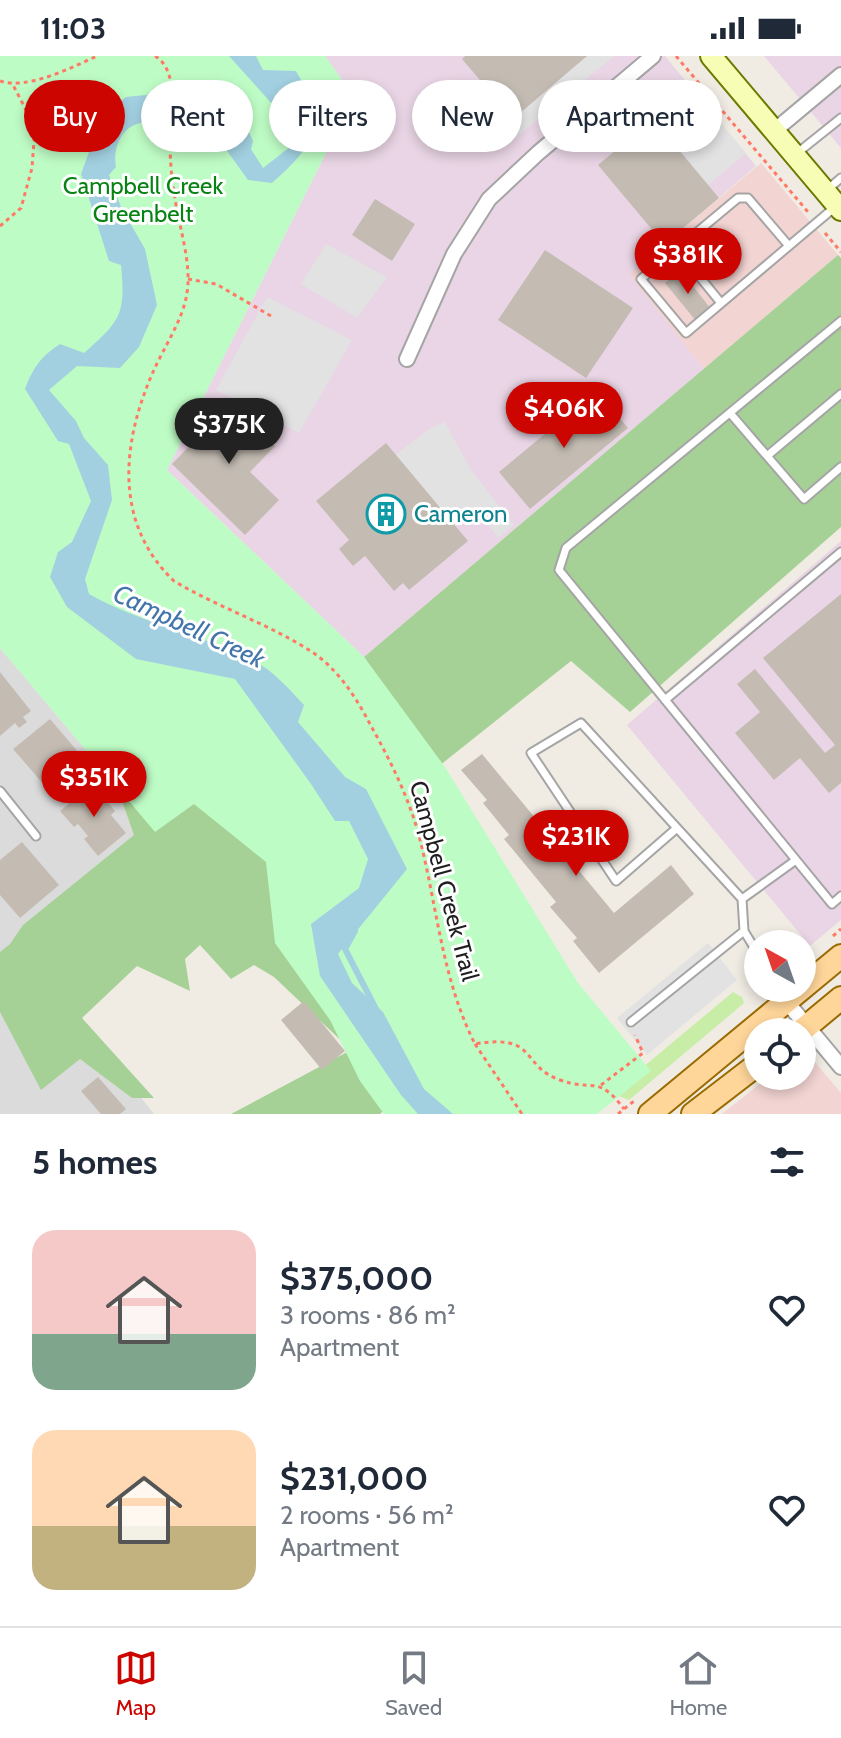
<!DOCTYPE html>
<html lang="en">
<head>
<meta charset="utf-8">
<style>
  :root { --surface:#fff; --page:#f6f6f7; --text:#1f2937; --muted:#747a83; --line:#e0e1e3; --accent:#cd0500 }
  body { margin:0; font-family:Cabin,sans-serif; background:var(--page); color:var(--text); height:100vh; display:flex; flex-direction:column; font-size:30px; white-space:nowrap }
  * { box-sizing:border-box; margin:0 }
  p { font-size:26px; color:var(--muted) }
  .icon { flex:none; width:44px; height:44px; fill:none; stroke:currentColor; stroke-width:2; stroke-linecap:round; stroke-linejoin:round }
  .map { position:relative; height:1058px; overflow:hidden }
  .drawer { display:flex; flex-direction:column; background:var(--surface); flex:1 }
  .drawer>* { flex:none }
  .top-card { position:absolute; left:24px; top:24px; width:794px; height:72px; display:flex; gap:16px }
  .needle { width:52px; rotate:320deg }
  .buttons { position:absolute; left:744px; top:874px; display:grid; gap:16px }
  .buttons a { display:grid; place-items:center; width:72px; height:72px; border-radius:50%; background:var(--surface); box-shadow:0 4px 12px #0003; font-size:40px }
  .price { position:absolute; translate:-50% -68px; padding:0 18px; border-radius:28px; background:var(--accent); color:#fff; font-size:26px; line-height:52px; filter:drop-shadow(0 2px 4px #0008) }
  .price::after { content:''; position:absolute; left:50%; top:48px; width:24px; height:18px; margin-left:-12px; background:inherit; clip-path:polygon(0 0,100% 0,50% 100%) }
  .price.selected { background:#222; color:#fff }
  ul { padding:0; list-style:none }
  li { display:flex; align-items:center; gap:24px; height:200px; padding:0 32px }
  li span { display:grid; place-items:center; flex:none; width:224px; height:160px; border-radius:24px; color:#555 }
  li>.icon { margin-inline-start:auto }
  span .icon { width:96px; height:96px; fill:#fffc; stroke-width:1 }
  li b { font-size:34px }
  h2 { display:flex; justify-content:space-between; align-items:center; height:96px; padding:0 32px; font-size:34px }
  .tag { padding:0 28px; border-radius:36px; background:var(--surface); box-shadow:0 4px 12px #0003; font-size:28px; line-height:72px }
  .tag.selected { background:var(--accent); color:#fff }
  .status { display:flex; justify-content:space-between; align-items:center; height:56px; padding:0 40px; background:var(--surface); direction:ltr }
  .status svg { height:22px; fill:currentColor }
  .tab-bar { display:flex; justify-content:space-around; align-items:center; height:112px; border-top:2px solid var(--line); background:var(--surface); font-size:22px; color:var(--muted) }
  .tab-bar a { display:grid; justify-items:center; gap:4px }
  .tab-bar .selected { color:var(--accent) }
  .map>svg:first-child { display:block }
  .residential { fill:#dcdbdb }
  .commercial { fill:#f2d4d2 }
  .industrial { fill:#e9d5e5 }
  .grass { fill:#c8eda7 }
  .forest { fill:#a6d196 }
  .park { fill:#befcc5 }
  .parking { fill:#e2e2e2 }
  .water { fill:#a2d0e0 }
  .lines { fill:none; stroke-linecap:round; stroke-linejoin:round }
  .stream { stroke:#a2d0e0; stroke-width:6 }
  .building { fill:#c4bcb3 }
  .service-casing { stroke:#a5a5a5; stroke-width:11 }
  .minor-casing { stroke:#a5a5a5; stroke-width:18 }
  .secondary-casing { stroke:#6b7b00; stroke-width:24 }
  .primary-casing { stroke:#996a00; stroke-width:26 }
  .path { stroke:#ff7966; stroke-width:3; stroke-dasharray:4 4; stroke-linecap:butt }
  .service { stroke:#fff; stroke-width:7 }
  .minor { stroke:#fff; stroke-width:14 }
  .secondary { stroke:#f7fdb5; stroke-width:20 }
  .primary { stroke:#ffd69a; stroke-width:22 }
  .labels { text-anchor:middle; stroke-width:6; stroke-linejoin:round; paint-order:stroke }
  .park-label { font-size:24px; fill:#068313; stroke:#fff }
  .culture-label { font-size:24px; fill:#0d838f; stroke:#fff; text-anchor:start }
  .street-label { font-size:24px; fill:#1e1e1e; stroke:#fff }
  .water-label { font-size:26px; font-style:italic; fill:#4275ab; stroke:#fff }
</style>
</head>
<body>
<div class="status"><b>11:03</b><svg viewBox="0 0 49 12"><path d="M0 12V9h3v3zM5 12V6h3v6zM10 12V3h3v9zM15 12V0h3v12zM26 1h20v11H26zM47 4h2v5h-2z"/></svg></div>
<div class="map">
<svg width="841" height="1058" viewBox="0 0 841 1058">
  <rect width="100%" height="100%" fill="#f0ece4"/>
  <!-- residential -->
  <path class="residential" d="M0,592l155,184 -134,113 133,169h-154z"/>
  <!-- commercial -->
  <path class="commercial" d="M761,107l77,92 -134,114 -76,-94z
    M814,1005l27,32v21h-119l45,-36 35,-2v-13z"/>
  <!-- industrial -->
  <path class="industrial" d="M325,0h340l91,110 -127,109 75,94 -340,288 -197,-187 187,-373z
    M764,0h77v92z
    M841,485v379l-31,26 -183,-221z"/>
  <!-- grass -->
  <path class="grass" d="M733,936l9,5 2,6 -115,97 -10,-4 -1,-8z"/>
  <!-- forest -->
  <path class="forest" d="M0,0l81,119 126,498 194,422 -21,19h-149l120,-64 -77,-73 -20,-12 -23,14 -31,-34 -15,14 5,32 -53,-25 -55,52 72,80h-22l-52,-39 -39,31 -41,-78v-60l10,-8 13,-19 111,-90 -20,-57z
    M838,199l3,3v269l-211,185 -59,-51 -132,105 -75,-109z"/>
  <!-- park -->
  <path class="park" d="M0,0h325l29,41 -187,373 197,187 81,110 133,216 73,88 -54,43h-213l-24,-33 -30,-61 -55,-77 -9,-81 -72,-58 -39,28 -155,-184z"/>
  <!-- parking -->
  <path class="parking" d="M587,0h27l-100,83 -9,-13z
    M691,31l55,66 -38,32 -53,-65z
    M326,188l61,33 -30,41 -56,-34z
    M267,241l85,43 -53,93 -83,-43z
    M445,366l26,48 43,55 -16,13 -19,-26 -24,15 -60,-72 36,-27z
    M708,887l29,37 -90,75 -30,-37z"/>
  <!-- water -->
  <path class="water" d="M229,0h27l7,14 33,1c6,11 14,23 18,35 10,31 -22,59 -42,77l-24,-3 -23,-32 8,-5 -5,-8 -10,2 -21,-22 -21,3 -2,-20 36,-2 35,28 8,17 -2,8 12,19 27,-21v-23z
    M165,37l-2,28c-8,1 -19,0 -26,3 -18,6 -24,27 -21,43l-7,8 12,32 24,42 12,56 -18,42 -19,21 -43,-2 -28,24 27,31 8,17 24,27 4,35 -27,79 4,15c51,29 110,39 163,66 21,10 36,28 52,45l-6,17 47,55 21,12 41,80 -69,85 14,29 31,29 41,77 29,25h-35l-17,-19 -81,-119 -9,-52 48,-36 9,-29 -19,-38h-14l-24,-37 -76,-105 -99,-20 -69,-52 -17,-30 8,-25 14,-10 19,-41 -22,-57 -11,-3 -33,-52c8,-21 15,-32 35,-45l24,9c36,-32 42,-38 37,-88l-12,-4 -28,-87 21,-58 24,-19z"/>
  <g class="lines">
    <!-- stream -->
    <path class="stream" d="M158,58l24,-2
      M355,875l-10,18 31,60"/>
  </g>
  <!-- building -->
  <path class="building" d="M465,0h122l-74,63 -51,-60z
    M653,63l66,79 -55,46 -66,-79z
    M375,143l40,25 -23,37 -40,-26z
    M545,194l88,58 -47,70 -88,-58z
    M681,215l30,38 -15,12 -31,-38z
    M597,335l31,37 -98,81 -31,-37z
    M226,342l49,48 -25,26 29,28 -34,35 -73,-71 28,-29 -5,-5z
    M386,387l82,98 -59,49 -6,-7 -9,8 -29,-35 -12,10 -14,-17 10,-9 -33,-39z
    M841,538v189l-12,10 -29,-35 -26,22 -39,-47 25,-21 -23,-28 18,-15 70,84 10,-8 -72,-87z
    M0,616l31,39 -8,6 4,5 -8,6 -4,-5 -15,13z
    M50,663l29,34 -10,8 10,11 -27,22 -39,-45z
    M482,698l132,159 57,-48 23,29 -95,79 -26,-32 4,-3 -27,-31 6,-5 -52,-63 5,-4 -26,-32 4,-3 -26,-30z
    M93,728l22,27 -4,4 15,18 -28,23 -14,-17 4,-3 -10,-12 -4,3 -14,-16z
    M22,786l37,43 -39,33 -20,-23v-35z
    M304,945l41,50 -23,19 -41,-50z
    M98,1021l28,32 -6,5h-19l-20,-23z"/>
  <g class="lines">
    <defs>
      <path id="service" d="M796,98l45,-36
        M827,134l14,-12
        M789,190l-41,-48h-10l-97,81 45,54 149,-126
        M677,193l44,54
        M841,265l-275,227 -7,22 273,334 9,-8
        M730,357l74,86 37,-32
        M767,400l74,-62
        M665,644l176,-148
        M0,735l36,45
        M677,772l-61,53 -85,-128 50,-30 161,176 2,32 14,23
        M742,843l54,-39
        M631,966l113,-91"/>
      <path id="minor" d="M774,75l67,-56
        M407,303l47,-105 35,-55 49,-46 115,-97
        M786,945l55,66"/>
      <path id="secondary" d="M711,0l130,154"/>
      <path id="primary" d="M800,976l41,-34
        M650,1058l191,-158
        M693,1058l65,-50"/>
    </defs>
    <!-- service casing -->
    <use href="#service" class="service-casing"/>
    <!-- minor casing -->
    <use href="#minor" class="minor-casing"/>
    <!-- secondary casing -->
    <use href="#secondary" class="secondary-casing"/>
    <!-- primary casing -->
    <use href="#primary" class="primary-casing"/>
    <!-- path -->
    <path class="path" d="M155,0c26,16 14,60 15,86 0,25 3,49 8,73 5,25 13,53 9,78 -4,27 -23,54 -34,79 -31,70 -40,151 21,209 45,27 98,44 141,73 25,18 42,45 56,72 19,34 36,68 47,106 19,71 23,145 57,212 63,-11 45,22 85,36 33,12 38,-6 64,29
      M676,0l132,156
      M0,25c27,9 71,-13 97,-25
      M0,170l21,-18 11,-40 3,-41 -22,-42
      M825,177l16,19
      M188,223l28,5 55,32
      M833,880l8,-7
      M475,988l47,70
      M601,1029l42,-32 -8,-18
      M618,1058l16,-13"/>
    <!-- service -->
    <use href="#service" class="service"/>
    <!-- minor -->
    <use href="#minor" class="minor"/>
    <!-- secondary -->
    <use href="#secondary" class="secondary"/>
    <!-- primary -->
    <use href="#primary" class="primary"/>
  </g>
  <!-- icons -->
  <defs>
    <symbol id="building-ring" viewBox="-11 -11 22 22"><circle r="9.5" fill="#fff" stroke="#0f9aa8" stroke-width="1.5"/><path d="M-4-6H4V6H1V3H-1V6H-4ZM-2.5-4.3h1.7v1.8h-1.7ZM.8-4.3h1.7v1.8H.8ZM-2.5-1h1.7V.8h-1.7ZM.8-1h1.7V.8H.8Z" fill="#0f9aa8"/></symbol>
  </defs>
  <g fill-rule="evenodd">
    <use href="#building-ring" x="364" y="436" width="44" height="44"/>
  </g>
  <g class="labels">
    <!-- park labels -->
    <g class="park-label">
      <text x="143" y="138">Campbell Creek<tspan x="143" dy="28">Greenbelt</tspan></text>
    </g>
    <!-- culture labels -->
    <g class="culture-label">
      <text x="414" y="466">Cameron</text>
    </g>
    <!-- street labels -->
    <g class="street-label">
      <text transform="translate(444 825) rotate(75)" y="8">Campbell Creek Trail</text>
    </g>
    <!-- water labels -->
    <g class="water-label">
      <text transform="translate(189 570) rotate(25)" y="9">Campbell Creek</text>
    </g>
  </g>
</svg>
<div class="buttons">
<a><svg class="needle" viewBox="-14 -14 28 28"><path d="M0-13l5 13h-10z" fill="#e53935"/><path d="M0 13l5-13h-10z" fill="#747a83"/></svg></a>
<a><svg class="icon" aria-label="locate" viewBox="0 0 24 24"><circle cx="12" cy="12" r="6"/><path d="M12 2v4M12 18v4M2 12h4M18 12h4"/></svg></a>
</div>
<b class="price" style="left:688px;top:240px">$381K</b>
<b class="price" style="left:564px;top:394px">$406K</b>
<b class="price selected" style="left:229px;top:410px">$375K</b>
<b class="price" style="left:94px;top:763px">$351K</b>
<b class="price" style="left:576px;top:822px">$231K</b>
<div class="top-card">
<a class="tag selected">Buy</a>
<a class="tag">Rent</a>
<a class="tag">Filters</a>
<a class="tag">New</a>
<a class="tag">Apartment</a>
</div>
</div>
<section class="drawer">
<h2>5 homes<svg class="icon" aria-label="filters" viewBox="0 0 24 24"><path d="M4 7h16M4 17h16"/><circle cx="9" cy="7" r="2"/><circle cx="15" cy="17" r="2"/></svg></h2>
<ul>
<li><span style="background:linear-gradient(#f6c9c9 65%,#7fa58c 0)"><svg class="icon" aria-label="home" viewBox="0 0 24 24"><path d="M3 11l9-7 9 7M6 9v11h12V9"/></svg></span><div><b>$375,000</b><p>3 rooms · 86 m²</p><p>Apartment</p></div><svg class="icon" aria-label="heart" viewBox="0 0 24 24"><path d="M12 20l-8-8c-3-5 5-10 8-4 3-6 11-1 8 4z"/></svg></li>
<li><span style="background:linear-gradient(#ffd9b3 60%,#c2b280 0)"><svg class="icon" aria-label="home" viewBox="0 0 24 24"><path d="M3 11l9-7 9 7M6 9v11h12V9"/></svg></span><div><b>$231,000</b><p>2 rooms · 56 m²</p><p>Apartment</p></div><svg class="icon" aria-label="heart" viewBox="0 0 24 24"><path d="M12 20l-8-8c-3-5 5-10 8-4 3-6 11-1 8 4z"/></svg></li>
</ul>
</section>
<nav class="tab-bar">
<a class="selected"><svg class="icon" aria-label="map" viewBox="0 0 24 24"><path d="M3 6l6-2 6 2 6-2v14l-6 2-6-2-6 2zM9 4v14M15 6v14"/></svg>Map</a>
<a><svg class="icon" aria-label="saved" viewBox="0 0 24 24"><path d="M7 4h10v16l-5-4-5 4z"/></svg>Saved</a>
<a><svg class="icon" aria-label="home" viewBox="0 0 24 24"><path d="M3 11l9-7 9 7M6 9v11h12V9"/></svg>Home</a>
</nav>
</body>
</html>
